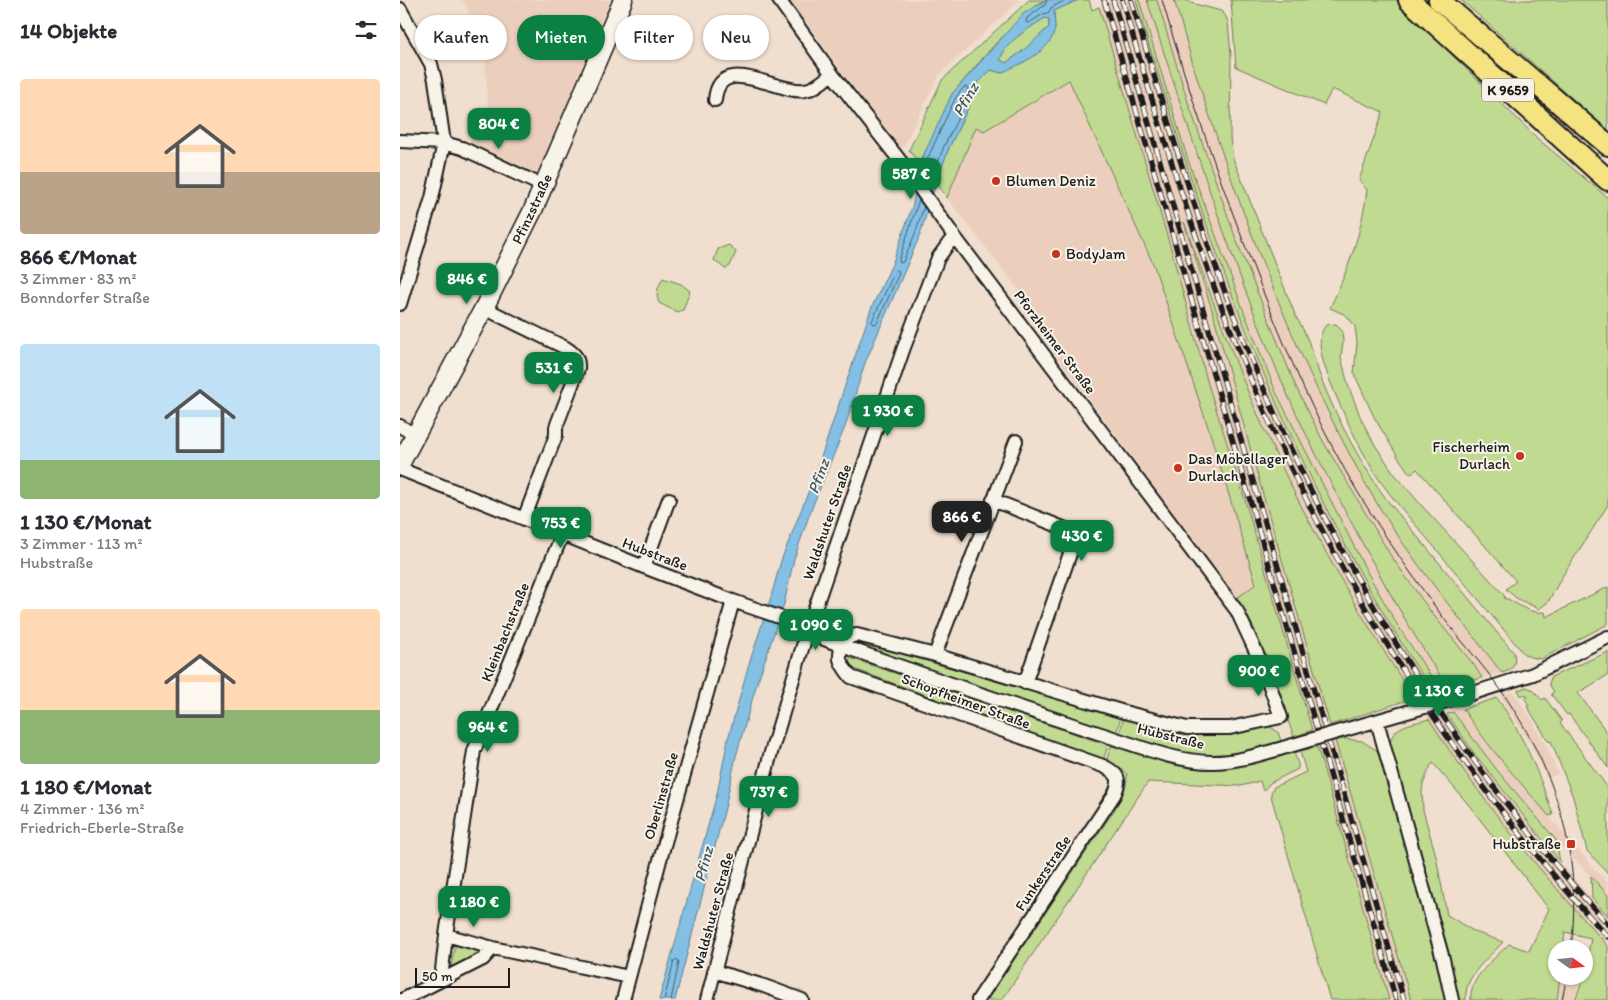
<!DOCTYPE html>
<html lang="de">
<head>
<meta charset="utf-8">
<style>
  :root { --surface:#fff; --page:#f7f7f7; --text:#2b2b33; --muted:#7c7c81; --accent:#0b8043 }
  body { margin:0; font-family:Itim,sans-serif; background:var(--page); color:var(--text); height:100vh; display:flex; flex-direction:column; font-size:19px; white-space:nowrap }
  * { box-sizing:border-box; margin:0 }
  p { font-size:16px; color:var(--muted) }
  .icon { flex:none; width:28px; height:28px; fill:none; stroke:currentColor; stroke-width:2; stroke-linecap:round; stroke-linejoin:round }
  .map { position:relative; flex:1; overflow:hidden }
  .side { display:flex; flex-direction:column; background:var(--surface); width:400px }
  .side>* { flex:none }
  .top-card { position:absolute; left:15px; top:15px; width:475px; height:45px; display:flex; gap:10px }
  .needle { width:32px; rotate:105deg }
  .buttons { position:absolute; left:1148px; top:940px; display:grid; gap:10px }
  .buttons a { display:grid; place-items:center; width:45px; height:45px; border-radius:50%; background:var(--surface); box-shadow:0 1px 4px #0004; font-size:25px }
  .scale { position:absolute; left:15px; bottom:12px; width:95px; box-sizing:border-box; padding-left:5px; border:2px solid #1c1c1c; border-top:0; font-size:14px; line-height:18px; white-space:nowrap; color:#1c1c1c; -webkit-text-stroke:4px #f7f3e8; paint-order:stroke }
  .price { position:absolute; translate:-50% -42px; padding:0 11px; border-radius:10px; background:var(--accent); color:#fff; font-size:16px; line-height:32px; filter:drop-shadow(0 1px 2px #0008) }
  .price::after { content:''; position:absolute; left:50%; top:30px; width:15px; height:11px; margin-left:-8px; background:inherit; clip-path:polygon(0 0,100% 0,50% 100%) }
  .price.on { background:#222; color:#fff }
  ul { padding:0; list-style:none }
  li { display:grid; align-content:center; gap:10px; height:265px; padding:0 20px }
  li span { display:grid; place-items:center; height:155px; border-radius:5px; color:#555 }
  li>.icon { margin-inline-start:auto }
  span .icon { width:90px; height:90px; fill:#fffc; stroke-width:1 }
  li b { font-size:21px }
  h2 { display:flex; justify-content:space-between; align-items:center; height:60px; padding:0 20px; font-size:21px }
  .pill { padding:0 18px; border-radius:22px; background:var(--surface); box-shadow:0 1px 4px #0004; font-size:18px; line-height:45px }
  .pill.on { background:var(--accent); color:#fff }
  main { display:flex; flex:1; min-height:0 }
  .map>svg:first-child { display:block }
  .built { fill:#ebcfbc }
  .green { fill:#c0da91; stroke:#6e7b56 }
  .water { fill:#84c0e4; stroke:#5a7e94; fill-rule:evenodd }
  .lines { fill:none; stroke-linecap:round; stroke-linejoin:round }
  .shore { stroke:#465e6c; stroke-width:1 }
  .minor-casing { stroke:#1c1c1c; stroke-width:16 }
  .secondary-casing { stroke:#1c1c1c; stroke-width:21 }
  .primary-casing { stroke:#1c1c1c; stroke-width:24 }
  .minor { stroke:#f7f3e8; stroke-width:12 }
  .secondary { stroke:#f7f3e8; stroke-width:18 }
  .primary { stroke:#f5e382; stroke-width:20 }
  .tram { stroke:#1c1c1c; stroke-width:1 }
  .rail-casing { stroke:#1c1c1c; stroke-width:5.5 }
  .rail { stroke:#f7f3e8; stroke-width:4; stroke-dasharray:11; stroke-linecap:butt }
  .minor-bridge-casing { stroke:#1c1c1c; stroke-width:16; stroke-linecap:butt }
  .minor-bridge { stroke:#f7f3e8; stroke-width:12 }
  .poi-dot { fill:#c8321e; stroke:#f7f3e8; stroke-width:2 }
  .labels { text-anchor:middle; stroke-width:4; stroke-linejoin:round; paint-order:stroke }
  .shield { fill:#f7f3e8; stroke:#5e5c59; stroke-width:1 }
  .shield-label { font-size:14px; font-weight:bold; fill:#1c1c1c }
  .poi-label { font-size:15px; fill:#1c1c1c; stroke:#f7f3e8; text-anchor:start }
  .street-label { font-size:15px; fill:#1c1c1c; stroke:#f7f3e8 }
  .water-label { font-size:16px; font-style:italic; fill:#405562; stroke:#f7f3e8 }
</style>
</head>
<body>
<main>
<section class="side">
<h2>14 Objekte<svg class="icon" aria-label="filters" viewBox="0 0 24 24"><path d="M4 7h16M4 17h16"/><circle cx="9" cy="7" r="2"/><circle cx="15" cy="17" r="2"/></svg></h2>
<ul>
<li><span style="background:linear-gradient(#ffd9b3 60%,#b9a48a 0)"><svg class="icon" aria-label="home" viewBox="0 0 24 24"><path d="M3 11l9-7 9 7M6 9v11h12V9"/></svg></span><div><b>866 €/Monat</b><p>3 Zimmer · 83 m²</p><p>Bonndorfer Straße</p></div></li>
<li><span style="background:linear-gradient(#bfe0f5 75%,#8fb573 0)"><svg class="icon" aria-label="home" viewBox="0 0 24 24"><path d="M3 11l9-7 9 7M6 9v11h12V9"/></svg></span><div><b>1 130 €/Monat</b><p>3 Zimmer · 113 m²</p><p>Hubstraße</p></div></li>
<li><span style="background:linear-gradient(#ffd9b3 65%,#8fb573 0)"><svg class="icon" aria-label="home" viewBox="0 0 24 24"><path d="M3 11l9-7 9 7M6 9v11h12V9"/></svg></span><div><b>1 180 €/Monat</b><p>4 Zimmer · 136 m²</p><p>Friedrich-Eberle-Straße</p></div></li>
</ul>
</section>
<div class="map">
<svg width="1208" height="1000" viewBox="0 0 1208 1000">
  <rect width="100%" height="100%" fill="#f0dece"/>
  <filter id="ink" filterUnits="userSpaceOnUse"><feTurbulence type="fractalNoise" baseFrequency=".02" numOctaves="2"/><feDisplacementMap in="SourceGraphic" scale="10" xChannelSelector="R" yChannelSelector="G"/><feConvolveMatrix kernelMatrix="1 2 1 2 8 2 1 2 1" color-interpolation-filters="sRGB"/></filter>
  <g filter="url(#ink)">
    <!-- built -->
    <path class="built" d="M61,0h149l-60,145 -15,33 -67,-33 12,-26h5l3,-14 -3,-49 -20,-53z
      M389,0h231l-81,75 -38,76z
      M713,0h23l43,144 31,92 41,111 48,108 52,102 63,107 32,50 28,39 85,109 49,54v30l-83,-94 -75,-100 -81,-125 -27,-46 -24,-42 -54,-109 -26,-62 -50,-135 25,80 47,171 151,516h-22l-67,-237 -31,-100 -49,-173 -34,-106 -37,-135 -72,-242z
      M739,0h8l46,145 19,54 87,220 52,104 61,107 65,100 37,46 94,108v11l-52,-55 -77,-93 -25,-34 -40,-62 -47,-79 -77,-150 -46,-110 -56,-152z
      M757,0h17l24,81 20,61 33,88 41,104 68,139 53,83 89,117 -20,5 -8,-13 -43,-53 -40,-56 -67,-113 -28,-56 -59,-145 -50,-143z
      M669,80l85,186 57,170 45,148 -19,14 -206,-277 7,-7 -91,-116 29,-71 8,4z
      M1113,692l18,26 19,36 8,20 -11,4 -15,-31 -32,-52z
      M1160,976h20l-5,24h-18z"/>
    <!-- green -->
    <path class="green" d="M629,0h17l-7,3 -44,41 -43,50 -21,47 -12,22 -10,-13 33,-70z
      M678,0h11l3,10 7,-3 72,242 37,135 34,106 70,240 -18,7 -40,-109 -17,-30 19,-14 -45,-148 -57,-170 -85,-186 -85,51 -8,-4 -29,71 -11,-16 13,-34 19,-40 5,-18 2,-4 16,-16 11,3 53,-44 -1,-18z
      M736,0h3l49,160 56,152 32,80 91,180 31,54 42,64 -7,2c-120,-180 -203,-381 -265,-587 -11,-35 -23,-70 -32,-105z
      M747,0h10l30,99 50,143 59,145 28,56 67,113 40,56 43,53 8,13 -34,10c-41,-62 -77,-127 -111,-193 -22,-42 -43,-84 -61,-127 -50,-120 -89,-244 -129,-368z
      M774,0h12l5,3 30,8 4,4 3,7 3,33 -1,83 3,20 63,159c13,19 18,43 26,64 17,42 39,83 65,119l127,153c2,11 0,17 -12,20 -50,-65 -104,-128 -143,-201 -66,-122 -117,-256 -160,-388 -9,-28 -16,-56 -25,-84z
      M831,0h165l142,139 70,59v307l-45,70 -15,27 -9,7 -23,-11 -10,-9 10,-8 -99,-112 -7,5 -12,-17 -24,-40 -20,-44 3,-30 -2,-17 -9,-11 -16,-7c18,-38 32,-76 37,-118l-8,-10 24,-68 -51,-23 -8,16 -88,-38z
      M1061,0h147v130z
      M645,18l4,1v8l-25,23 -18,13 -6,-3c6,-19 29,-32 45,-42z
      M784,222c26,70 50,141 81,209 42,93 93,182 149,267l-84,27 -70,-241 -47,-171z
      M329,245l7,7 -6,14 -5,3 -11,-9 4,-11z
      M263,278l18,6 9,7 -7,19 -6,2 -18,-9c-4,-10 -1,-16 4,-25z
      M936,324l6,7 1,11 -2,15 7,28 14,36 13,24 18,27 29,34 82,89 1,4h3c12,7 23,15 37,13l1,5 62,-30v37l-67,35 -11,-2 -6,-3c-31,-37 -62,-74 -93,-111 -18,-21 -37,-42 -53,-65 -18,-29 -33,-60 -46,-92 -7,-18 -19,-45 -6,-61z
      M457,641l264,76 -5,17 -260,-88z
      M1208,652v23l-30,18 30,41v34l-39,-54 -2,1 -16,-21 3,-2 -5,-8 2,-7z
      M450,658l258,87 -5,16 -251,-93 -3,-3z
      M1126,687l6,2 10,11 3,-2 17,23 -2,2 48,65v85l-21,-22 -14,-54 -22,-56 -2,1 -22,-36 2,-1 -4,-6 3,-2 -2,-3 -5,2 -3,-6z
      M1097,698c27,38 41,73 56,117l-4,1c-30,-35 -61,-69 -86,-107z
      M1053,712l44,58 59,70 4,22 -86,-109 -27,-39z
      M724,717l63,17h22l60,-8 9,6 3,9 8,-2 9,25v5l-28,14 -7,8 -3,-10 -19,5 -93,-4 -146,218h-15l128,-191c6,-11 13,-21 12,-35l-6,-5 -15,-7 5,-16c64,19 102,32 168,10l-4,-12c-13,4 -27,10 -41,11 -40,5 -77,-9 -115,-21z
      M1029,719c52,82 114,156 179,227v54h-33l9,-24 7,-38 -26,-6 -2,17h-7v27h4l-3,24h-86c-3,-21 24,-42 38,-56l20,7 20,-42 -81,-105 -35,-41 -2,2 -8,19 -1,9 1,17 13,46 11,59 28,17 28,10c-14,16 -40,34 -37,58h-10l-69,-259h3c6,-17 22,-17 39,-22z
      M946,739l16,2 17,11 70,248h-38l-76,-260z
      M917,747l5,16 67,237h-59l-59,-204v-3l3,-6 32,-15 -6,-21z
      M1191,876l17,19v21l-16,-18z
      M56,942l23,6 1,4 -28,15 -1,-1z"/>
    <!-- water -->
    <path class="water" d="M646,0h32l-24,11c0,6 1,12 1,17 -3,24 -35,36 -54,45l-10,-3 -16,16 -7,22 -19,40 -13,34 -16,53 -55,128 -20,64 -34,83 -17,49 -10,45 -27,79 -21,73 -11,52 -50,192h-16l58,-206 11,-55 20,-72 22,-67 11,-39 34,-86 56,-166 22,-47 20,-58 8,-43 31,-67 71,-80zM645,18l4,1v8l-25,23 -18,13 -6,-3c6,-19 29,-32 45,-42z"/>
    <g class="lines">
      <!-- shore -->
      <path class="shore" d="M647,0l-2,5 -18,13 -1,4 3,1 14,-9 5,-1 4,-6 14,-7
        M523,180l3,-18 24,-53 6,-12 8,-10h3l1,2 -4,17 -20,40 -15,42
        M519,200l-20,60 1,3 3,-1 12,-28 9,-28
        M496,270h2l1,3 -22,50 -3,1 -2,-2z
        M264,1000l10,-39 3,-2 2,3 -8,38"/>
      <defs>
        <path id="minor" d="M379,0l53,74 69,88 53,74 283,375 26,56 18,50 -51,11h-43l-63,-16 -189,-57 -78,-20c-11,1 -18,12 -17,24 1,6 7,13 11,18l252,89c15,7 19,13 11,29l-136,205
          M0,9l31,55 4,16 9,63 -12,55 -32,106
          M315,100c4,-49 65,-5 90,-10 10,-1 19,-10 27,-16
          M0,141l44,2 18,5 81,38
          M84,308l82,40c8,5 13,10 12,21l-22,58v8l-32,84
          M0,426l15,9
          M0,469l244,98 89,34 69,24 12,10 28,11c85,30 170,59 256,87 36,11 76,29 114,29 22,0 43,-6 64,-12
          M593,500l78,31 3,11 -49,141
          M244,567l25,-68
          M535,655l81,-214
          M1070,694l63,-20 75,-37
          M977,721l66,238 9,41
          M934,733l66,-19
          M46,935l47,13
          M314,971l50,15 38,14
          M41,979l5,-44 28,-184 88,-216
          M2,1000l81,-41 10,-11 136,29
          M223,1000l37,-140 73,-259
          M307,1000l63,-244 38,-127 95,-279 35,-92 16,-22"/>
        <path id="secondary" d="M0,464l84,-156 49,-98 90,-210"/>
        <path id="primary" d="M1009,0l199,180
          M1039,0l169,145"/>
      </defs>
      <!-- minor casing -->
      <use href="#minor" class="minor-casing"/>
      <!-- secondary casing -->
      <use href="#secondary" class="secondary-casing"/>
      <!-- primary casing -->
      <use href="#primary" class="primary-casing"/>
      <!-- minor -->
      <use href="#minor" class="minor"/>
      <!-- secondary -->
      <use href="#secondary" class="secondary"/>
      <!-- primary -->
      <use href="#primary" class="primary"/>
      <!-- tram -->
      <path class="tram" d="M762,0c28,97 61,191 98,284 22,56 45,111 73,164 32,61 71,117 112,172 17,22 36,43 53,66 56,80 85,164 73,263
        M1162,1000l5,-24"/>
      <defs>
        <path id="rail" d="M704,0l292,1000
          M713,0l291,1000
          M722,0c35,116 69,233 115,346 87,217 212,418 371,591
          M731,0c35,114 68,230 113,341 85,213 208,414 364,583"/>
      </defs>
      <!-- rail casing -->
      <use href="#rail" class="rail-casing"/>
      <!-- rail -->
      <use href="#rail" class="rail"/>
      <defs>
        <path id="minor-bridge" d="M1000,714l70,-20
          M876,750l58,-17"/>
      </defs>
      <!-- minor-bridge casing -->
      <use href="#minor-bridge" class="minor-bridge-casing"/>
      <!-- minor-bridge -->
      <use href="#minor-bridge" class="minor-bridge"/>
    </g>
  </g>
  <!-- markers -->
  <g class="poi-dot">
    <circle cx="596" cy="181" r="5"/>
    <circle cx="656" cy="254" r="5"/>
    <circle cx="1120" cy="456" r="5"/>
    <circle cx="778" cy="468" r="5"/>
    <rect x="1166" y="839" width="10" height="10" rx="2.5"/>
  </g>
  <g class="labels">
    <!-- shield labels -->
    <rect class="shield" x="1082" y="78.5" width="52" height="23" rx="4"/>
    <g class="shield-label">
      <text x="1108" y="95">K 9659</text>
    </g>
    <!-- poi labels -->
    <g class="poi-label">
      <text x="606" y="186">Blumen Deniz</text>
      <text x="666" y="259">BodyJam</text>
      <text x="1110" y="452" text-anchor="end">Fischerheim<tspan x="1110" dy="17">Durlach</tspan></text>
      <text x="788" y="464">Das Möbellager<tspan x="788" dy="17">Durlach</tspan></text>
      <text x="1161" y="849" text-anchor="end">Hubstraße</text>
    </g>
    <!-- street labels -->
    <g class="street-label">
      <text transform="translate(132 209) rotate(-65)" y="5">Pfinzstraße</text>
      <text transform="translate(655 342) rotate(53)" y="5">Pforzheimer Straße</text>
      <text transform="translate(427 522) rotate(-71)" y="5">Waldshuter Straße</text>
      <text transform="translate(255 554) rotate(21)" y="5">Hubstraße</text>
      <text transform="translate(105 632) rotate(-68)" y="5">Kleinbachstraße</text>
      <text transform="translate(566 701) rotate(20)" y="5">Schopfheimer Straße</text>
      <text transform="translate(771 736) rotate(14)" y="5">Hubstraße</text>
      <text transform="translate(261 796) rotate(-74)" y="5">Oberlinstraße</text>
      <text transform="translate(643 873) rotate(-56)" y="5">Funkerstraße</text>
      <text transform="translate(313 911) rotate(-75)" y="5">Waldshuter Straße</text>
    </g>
    <!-- water labels -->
    <g class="water-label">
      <text transform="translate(565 99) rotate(-60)" y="6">Pfinz</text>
      <text transform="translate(418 476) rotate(-70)" y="6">Pfinz</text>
      <text transform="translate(303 864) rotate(-75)" y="6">Pfinz</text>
    </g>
  </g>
</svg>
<div class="buttons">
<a><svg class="needle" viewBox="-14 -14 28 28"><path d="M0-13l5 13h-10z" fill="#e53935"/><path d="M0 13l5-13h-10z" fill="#7c7c81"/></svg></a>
</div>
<div class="scale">50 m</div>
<b class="price" style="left:99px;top:150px">804 €</b>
<b class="price" style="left:511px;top:200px">587 €</b>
<b class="price" style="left:67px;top:305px">846 €</b>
<b class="price" style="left:154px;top:394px">531 €</b>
<b class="price" style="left:488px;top:437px">1 930 €</b>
<b class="price on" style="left:562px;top:543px">866 €</b>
<b class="price" style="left:161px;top:549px">753 €</b>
<b class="price" style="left:682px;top:562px">430 €</b>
<b class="price" style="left:416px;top:651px">1 090 €</b>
<b class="price" style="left:859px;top:697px">900 €</b>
<b class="price" style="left:1039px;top:717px">1 130 €</b>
<b class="price" style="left:88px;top:753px">964 €</b>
<b class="price" style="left:369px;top:818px">737 €</b>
<b class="price" style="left:74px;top:928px">1 180 €</b>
<div class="top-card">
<a class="pill">Kaufen</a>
<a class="pill on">Mieten</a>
<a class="pill">Filter</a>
<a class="pill">Neu</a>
</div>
</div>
</main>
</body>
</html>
